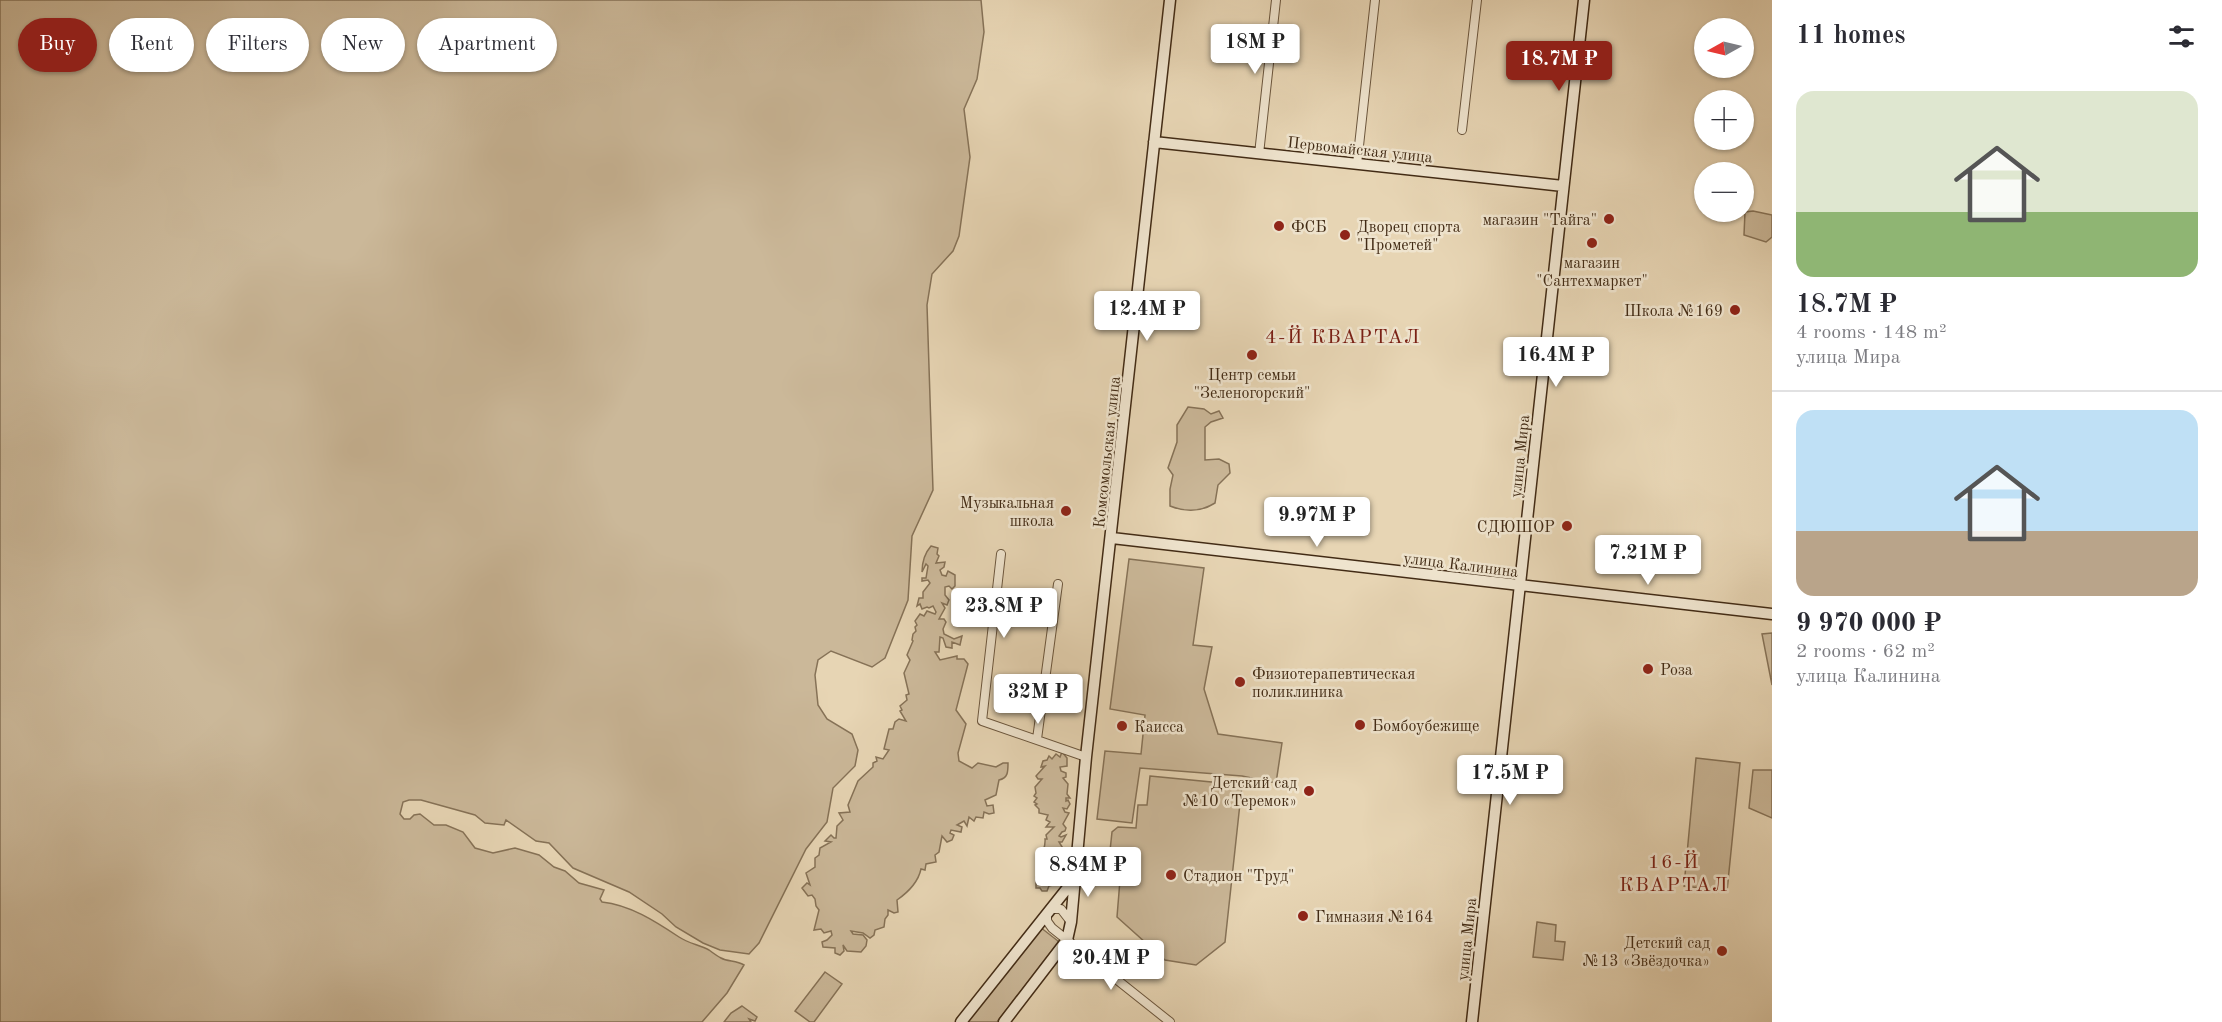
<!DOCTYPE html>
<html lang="en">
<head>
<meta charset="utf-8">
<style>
  :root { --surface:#fff; --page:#f2f2f3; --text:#2b2b33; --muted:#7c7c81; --line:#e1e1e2; --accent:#8f2418 }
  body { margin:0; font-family:"Old Standard TT",serif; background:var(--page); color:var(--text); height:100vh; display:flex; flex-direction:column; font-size:22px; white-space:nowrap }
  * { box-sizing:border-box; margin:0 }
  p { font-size:20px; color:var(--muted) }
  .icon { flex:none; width:33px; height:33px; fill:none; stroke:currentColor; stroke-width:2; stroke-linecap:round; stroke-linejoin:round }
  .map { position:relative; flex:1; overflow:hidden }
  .drawer { display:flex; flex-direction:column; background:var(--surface); width:450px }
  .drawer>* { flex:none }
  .guide { position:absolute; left:18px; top:18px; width:570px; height:54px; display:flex; gap:12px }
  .needle { width:39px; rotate:262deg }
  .tools { position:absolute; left:1694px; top:18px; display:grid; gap:12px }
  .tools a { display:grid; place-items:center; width:60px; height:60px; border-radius:50%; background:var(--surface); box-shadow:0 2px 4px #0004; font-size:30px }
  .price { position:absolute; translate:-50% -51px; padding:0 14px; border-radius:6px; background:#fff; color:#222; font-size:20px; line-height:39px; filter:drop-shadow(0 2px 3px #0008) }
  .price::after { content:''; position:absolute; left:50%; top:36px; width:18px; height:14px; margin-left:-9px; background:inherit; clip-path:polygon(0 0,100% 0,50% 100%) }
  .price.selected { background:var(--accent); color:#fff }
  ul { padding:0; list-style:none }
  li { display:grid; align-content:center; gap:12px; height:318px; padding:0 24px }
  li+li { border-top:2px solid var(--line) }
  li span { display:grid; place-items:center; height:186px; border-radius:18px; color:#555 }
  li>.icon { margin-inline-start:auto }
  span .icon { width:108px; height:108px; fill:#fffc; stroke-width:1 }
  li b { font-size:26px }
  h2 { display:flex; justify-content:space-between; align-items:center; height:72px; padding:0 24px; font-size:26px }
  .tag { padding:0 21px; border-radius:27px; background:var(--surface); box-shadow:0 2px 4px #0004; font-size:21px; line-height:54px }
  .tag.selected { background:var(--accent); color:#fff }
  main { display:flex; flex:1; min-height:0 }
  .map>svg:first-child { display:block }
  .green { fill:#cbb899; stroke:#867257; stroke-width:1.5 }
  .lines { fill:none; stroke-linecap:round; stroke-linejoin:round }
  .street-casing { stroke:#6b563d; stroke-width:10 }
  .secondary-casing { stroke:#422b15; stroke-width:13 }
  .street { stroke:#efe4ce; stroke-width:8 }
  .secondary { stroke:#efe4ce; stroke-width:10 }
  .poi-dot { fill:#8f2418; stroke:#efe4ce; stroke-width:2 }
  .labels { text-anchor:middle; stroke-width:5; stroke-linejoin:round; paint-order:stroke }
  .street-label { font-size:16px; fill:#422b15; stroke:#efe4ce }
  .poi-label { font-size:16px; fill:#422b15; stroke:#efe4ce; text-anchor:start }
  .quarter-label { font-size:20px; letter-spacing:1.5px; fill:#7a1f14; stroke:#efe4ce }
</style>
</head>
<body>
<main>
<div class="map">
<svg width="1772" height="1022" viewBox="0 0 1772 1022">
  <rect width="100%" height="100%" fill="#e7d5b4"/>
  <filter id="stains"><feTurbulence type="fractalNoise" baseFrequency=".00333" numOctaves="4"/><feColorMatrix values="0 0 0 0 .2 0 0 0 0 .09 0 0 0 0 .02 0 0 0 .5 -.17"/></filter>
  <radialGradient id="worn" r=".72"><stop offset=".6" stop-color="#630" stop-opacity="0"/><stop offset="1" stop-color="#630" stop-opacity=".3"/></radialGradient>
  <!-- green -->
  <path class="green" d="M0,0h981l3,32 -7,47 -13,30 6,48 -11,79 -6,15 -21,23 -5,31 6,185 -21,46 -4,64 -23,58 -13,9 -41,-16 -13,9 -3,15 3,30 9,14 25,15 6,16 -3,16 -22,22 -6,34 -21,27 -47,94 -10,11 -29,-4 -17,-7 -27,-16 -14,-13 -33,-22 -56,-24 -24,-25 -13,-2 -30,-21 -2,5 -19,-2 -10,-8 -54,-15h-12l-6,2 -3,12 4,5h6l4,-4 6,-1 14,11h12l17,7 12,16 18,5 22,-5 24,7 15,12 11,4 14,12 25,7 -4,9 2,3c28,3 53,19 77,35 9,6 20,8 30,13 4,3 8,6 12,8 7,4 15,2 23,7l-17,28 -25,29h-702z
    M1753,211l19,4v22l-6,5 -22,-7 1,-23z
    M1188,407l16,2 7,5 8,-3 4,7 -12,4 -6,5v33l14,-1 10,5 1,9 -12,12 -3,18c-14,9 -30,9 -45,3v-17l3,-14 -5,-7 9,-26v-17z
    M931,546l7,2 -1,6 2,2 -3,7 9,-1 -1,5 -4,3 2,5 4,1 2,-5 7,4v11l-3,3 -3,-3 -4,1v8l4,5 -2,5 -5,-2 3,5 -6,11h5l2,3 -3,7 1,5 10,5 8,-3 -2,9 -8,-3v6l-6,-1 -3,-9 -3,-1 -1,15h-4l5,8 17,-4v3h7l4,5 -12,46 10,14 -8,29 1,8 13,7 6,-5 18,4 7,-4h5c0,9 0,15 -9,17l-3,15 -11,5 2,6 6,-1 1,8 -5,1 -5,-2 -1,6 -7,-1 -2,4 -5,-4 -2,9 -3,-5 -7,4 5,2 -1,5 -10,-2 -1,3 4,2 -2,5 -5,2 -5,-6 -3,16 -4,3 1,7 -10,2 -1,6 -4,-1c-3,14 -14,24 -24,31l1,12 -4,1 -6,-3v5l-3,4 -1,8 -9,3 -1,5 -4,3 -7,-5 -12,-2 2,3 10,1 4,5 -1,6 -5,6 -14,-1 -4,-6 1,6 -4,4 -5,-2v-5l-12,-1 -1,-5 5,-2 5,-5 -1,-4 -7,2 -3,-4 -7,1 5,-20 -3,-4 -1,-7 -3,-4 -4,1 -6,-8 5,-5 3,2 -4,-12 9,-6v-9l4,-3 1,-7 11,-6 -6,-1 6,-6 3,3h2l1,-12 6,-6 -4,-7 11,-1 -2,-7 10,-24 15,-14v-4l4,-2 -1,-4 7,2 6,-9 -5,-1 5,-20h4l2,-7 4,-3 7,2 -6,-10 2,-1 -2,-4 7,-6 -1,-5 3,-1 -5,-21 6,-13 -3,-5 6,-14 -1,-1 1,-6 3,-3 -1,-4 2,-2 -2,-4 5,-7 4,2 3,-5 8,3 1,-2 -3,-6 -4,2 -2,-1 -5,2 -2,-5 -3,2 2,-8h4v-6l7,-9 -2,-3 -6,1v-3h4l2,-12 -2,-2 -4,8c0,-10 2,-18 9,-26z
    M1129,559l75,9 -11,77 19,2 -8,42 14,45 64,9 -6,40 -34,-7 -102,-8 -8,55 -35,-4 8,-68 36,3 4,-39 -35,-6z
    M1772,633v52l-10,-51z
    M1062,752l5,6v8l-7,1 1,4 5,2v4l-3,1 5,6 -1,10 3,4h-4v3l2,-1 2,4 -3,5 -4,-1 2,4 4,1 -6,11 3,4 -1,3 -3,1 -3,4 2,1 5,-2 -4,7h-3l5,8 -5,10 2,9 -3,2v2l4,1 -5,6v4l-8,2 -2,5h-5l-2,-3h-4v-11l5,-3 -1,-5 3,-6h-2c0,-10 5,-15 4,-24h2l-1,-4 8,-8h-8l4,-5 -4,-2 2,-5 -9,-2v-4l-4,-4 2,-1 -3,-2 3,-4 -3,-2 2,-3 -1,-6 7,-8h-4l-2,-3 9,-10 -4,1 2,-6 4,-1 2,-4 3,3 4,-5 4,3z
    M1696,758l44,5 -13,128 -43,-5z
    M1753,770h19v48l-23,-10z
    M1150,776l92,9 -17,157 -29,23 -31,-5 -48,-43 3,-37 -7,-1 -5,-9 4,-38 6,-5 18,1 2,-23h9z
    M1537,922l19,3 -1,16 10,1 -2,18 -30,-3z
    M1040,927l18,14v2l-61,79h-31z
    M825,972l17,12 -28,38h-4l-15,-11z
    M742,1006l15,11 -2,4 -6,-2 2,3h-27l7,-9z"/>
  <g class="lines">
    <defs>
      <path id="street" d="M1462,130l15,-130
        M1259,154l17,-154
        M1357,164l18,-164
        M1001,554l-19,167 104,36
        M1037,739l21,-155
        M1051,909h10l10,13
        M1047,914v7l5,7 118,94"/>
      <path id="secondary" d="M1154,142l409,44
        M1112,538l660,76
        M961,1022l108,-136 5,-10
        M1004,1022l63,-82 4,-18 15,-165 84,-757
        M1472,1022l112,-1022"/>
    </defs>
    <!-- street casing -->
    <use href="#street" class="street-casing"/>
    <!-- secondary casing -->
    <use href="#secondary" class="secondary-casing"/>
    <!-- street -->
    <use href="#street" class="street"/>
    <!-- secondary -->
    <use href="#secondary" class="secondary"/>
  </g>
  <!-- markers -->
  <g class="poi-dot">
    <circle cx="1609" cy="219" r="6"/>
    <circle cx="1279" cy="226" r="6"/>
    <circle cx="1345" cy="235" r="6"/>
    <circle cx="1592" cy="243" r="6"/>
    <circle cx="1735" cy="310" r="6"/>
    <circle cx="1252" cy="355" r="6"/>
    <circle cx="1066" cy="511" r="6"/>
    <circle cx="1567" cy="526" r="6"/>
    <circle cx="1648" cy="669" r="6"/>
    <circle cx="1240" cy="682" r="6"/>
    <circle cx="1360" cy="725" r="6"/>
    <circle cx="1122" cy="726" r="6"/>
    <circle cx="1309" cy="791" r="6"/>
    <circle cx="1171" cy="875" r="6"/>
    <circle cx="1303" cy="916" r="6"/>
    <circle cx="1722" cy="951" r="6"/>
  </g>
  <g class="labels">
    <!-- street labels -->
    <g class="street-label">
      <text transform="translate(1360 149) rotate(6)" y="6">Первомайская улица</text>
      <text transform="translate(1106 452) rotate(-84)" y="6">Комсомольская улица</text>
      <text transform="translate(1519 456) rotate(-84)" y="6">улица Мира</text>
      <text transform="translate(1461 564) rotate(7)" y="6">улица Калинина</text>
      <text transform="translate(1466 939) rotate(-84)" y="6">улица Мира</text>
    </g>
    <!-- poi labels -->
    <g class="poi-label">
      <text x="1597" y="225" text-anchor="end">магазин "Тайга"</text>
      <text x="1291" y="232">ФСБ</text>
      <text x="1357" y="232">Дворец спорта<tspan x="1357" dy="18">"Прометей"</tspan></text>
      <text x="1592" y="268" text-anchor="middle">магазин<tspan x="1592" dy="18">"Сантехмаркет"</tspan></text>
      <text x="1723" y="316" text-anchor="end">Школа №169</text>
      <text x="1252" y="380" text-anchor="middle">Центр семьи<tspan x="1252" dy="18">"Зеленогорский"</tspan></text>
      <text x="1054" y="508" text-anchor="end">Музыкальная<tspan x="1054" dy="18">школа</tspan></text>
      <text x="1555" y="532" text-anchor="end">СДЮШОР</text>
      <text x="1660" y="675">Роза</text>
      <text x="1252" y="679">Физиотерапевтическая<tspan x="1252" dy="18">поликлиника</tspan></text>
      <text x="1372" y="731">Бомбоубежище</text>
      <text x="1134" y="732">Каисса</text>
      <text x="1297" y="788" text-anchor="end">Детский сад<tspan x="1297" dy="18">№10 «Теремок»</tspan></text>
      <text x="1183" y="881">Стадион "Труд"</text>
      <text x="1315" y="922">Гимназия №164</text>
      <text x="1710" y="948" text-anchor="end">Детский сад<tspan x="1710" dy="18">№13 «Звёздочка»</tspan></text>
    </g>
    <!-- quarter labels -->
    <g class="quarter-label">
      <text x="1343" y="343">4-Й КВАРТАЛ</text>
      <text x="1674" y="868">16-Й<tspan x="1674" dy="23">КВАРТАЛ</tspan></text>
    </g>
  </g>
  <rect width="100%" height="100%" filter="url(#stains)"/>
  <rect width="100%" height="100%" fill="url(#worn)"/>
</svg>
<div class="tools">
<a><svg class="needle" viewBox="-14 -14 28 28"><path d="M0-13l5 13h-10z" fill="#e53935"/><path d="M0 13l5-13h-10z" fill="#7c7c81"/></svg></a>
<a>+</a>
<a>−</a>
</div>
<b class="price" style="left:1255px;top:75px">18M ₽</b>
<b class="price selected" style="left:1559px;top:92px">18.7M ₽</b>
<b class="price" style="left:1147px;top:342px">12.4M ₽</b>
<b class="price" style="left:1556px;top:388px">16.4M ₽</b>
<b class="price" style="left:1317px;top:548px">9.97M ₽</b>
<b class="price" style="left:1648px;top:586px">7.21M ₽</b>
<b class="price" style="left:1004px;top:639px">23.8M ₽</b>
<b class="price" style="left:1038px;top:725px">32M ₽</b>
<b class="price" style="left:1510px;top:806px">17.5M ₽</b>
<b class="price" style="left:1088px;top:898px">8.84M ₽</b>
<b class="price" style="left:1111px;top:991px">20.4M ₽</b>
<div class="guide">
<a class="tag selected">Buy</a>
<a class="tag">Rent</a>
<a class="tag">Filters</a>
<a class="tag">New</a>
<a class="tag">Apartment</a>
</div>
</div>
<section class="drawer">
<h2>11 homes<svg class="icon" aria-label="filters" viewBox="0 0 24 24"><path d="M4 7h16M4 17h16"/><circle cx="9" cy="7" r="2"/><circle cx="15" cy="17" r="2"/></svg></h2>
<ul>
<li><span style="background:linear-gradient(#dfe7d0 65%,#8fb573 0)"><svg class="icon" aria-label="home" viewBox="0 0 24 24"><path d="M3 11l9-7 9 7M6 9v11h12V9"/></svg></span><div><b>18.7M ₽</b><p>4 rooms · 148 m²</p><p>улица Мира</p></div></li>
<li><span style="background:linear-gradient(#bfe0f5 65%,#b9a48a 0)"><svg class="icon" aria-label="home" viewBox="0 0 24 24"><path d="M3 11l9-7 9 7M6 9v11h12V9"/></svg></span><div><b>9 970 000 ₽</b><p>2 rooms · 62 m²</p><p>улица Калинина</p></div></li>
</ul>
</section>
</main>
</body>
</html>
